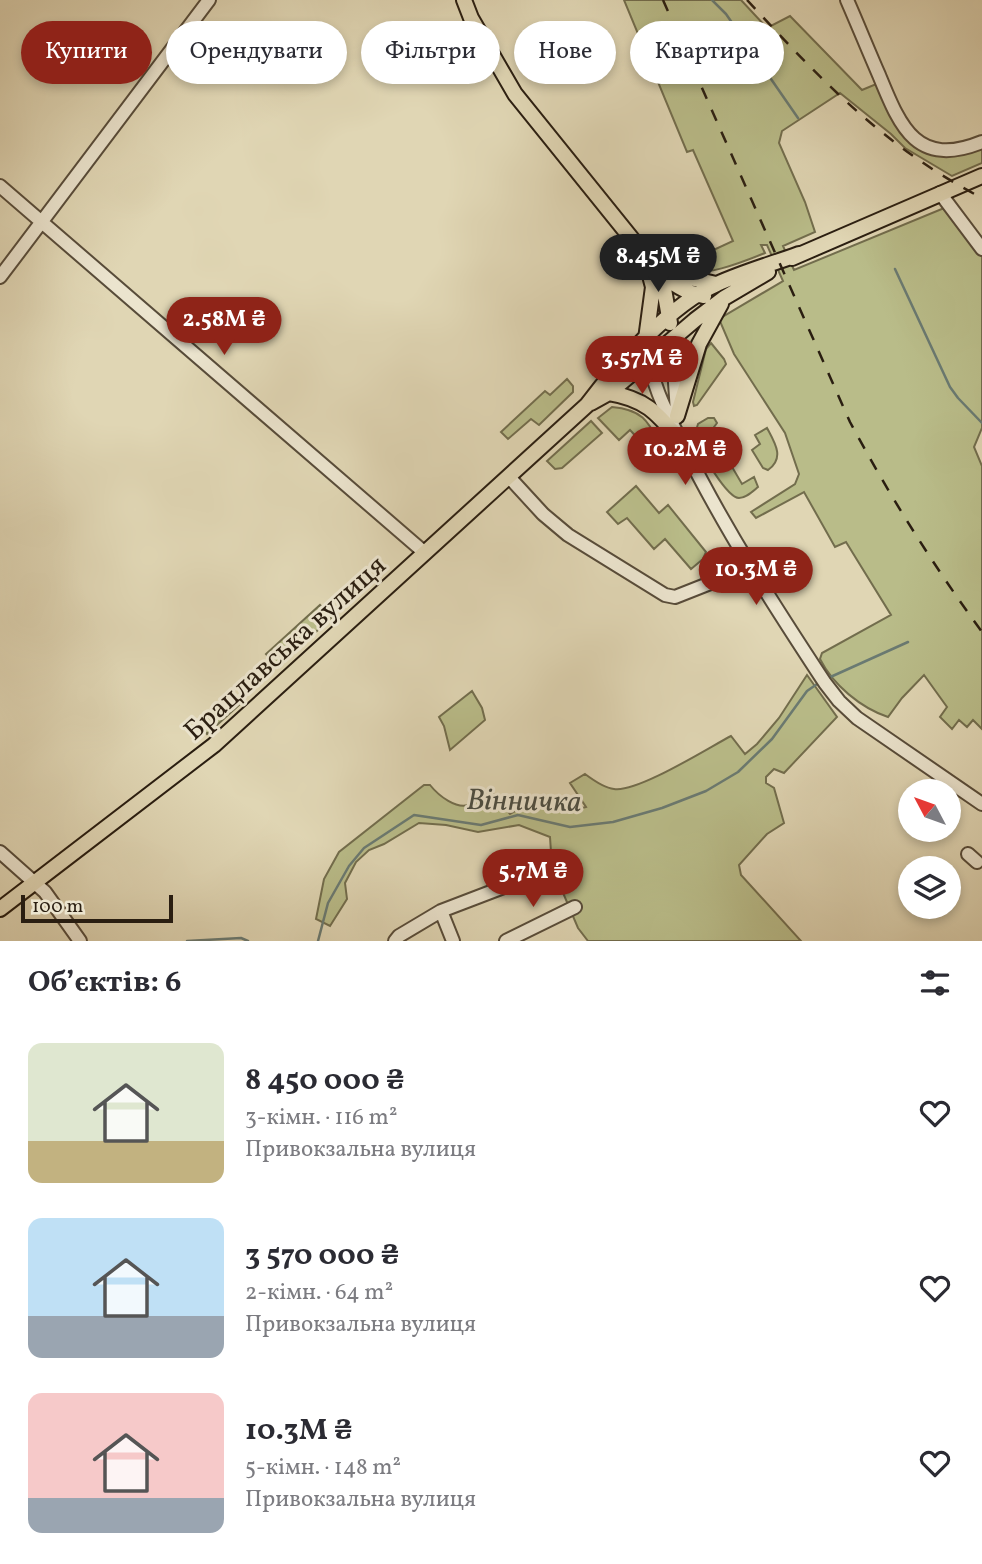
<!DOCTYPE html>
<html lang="uk">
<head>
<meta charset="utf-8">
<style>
  :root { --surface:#fff; --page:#f2f2f3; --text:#2b2b33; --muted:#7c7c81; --accent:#8f2418 }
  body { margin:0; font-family:Vollkorn,serif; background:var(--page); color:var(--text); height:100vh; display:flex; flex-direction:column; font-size:26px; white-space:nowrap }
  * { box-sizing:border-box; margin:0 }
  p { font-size:23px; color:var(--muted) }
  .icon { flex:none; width:38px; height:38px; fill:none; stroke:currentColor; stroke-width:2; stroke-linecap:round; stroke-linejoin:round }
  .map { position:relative; height:941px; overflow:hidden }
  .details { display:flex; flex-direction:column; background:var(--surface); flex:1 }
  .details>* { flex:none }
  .hud { position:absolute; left:21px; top:21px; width:942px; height:63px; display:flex; gap:14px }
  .needle { width:46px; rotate:311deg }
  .controls { position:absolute; left:898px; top:779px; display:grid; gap:14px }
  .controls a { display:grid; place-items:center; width:63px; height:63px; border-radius:50%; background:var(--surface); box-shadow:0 4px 10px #0003; font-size:35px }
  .scale { position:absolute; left:21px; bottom:18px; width:152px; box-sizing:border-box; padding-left:7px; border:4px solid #2a1e11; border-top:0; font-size:19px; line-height:24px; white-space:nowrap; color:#2a1e11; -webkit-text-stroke:5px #ebe4ce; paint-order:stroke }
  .price { position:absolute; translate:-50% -60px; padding:0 16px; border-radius:24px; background:var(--accent); color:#fff; font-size:23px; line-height:46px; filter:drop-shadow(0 2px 4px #0008) }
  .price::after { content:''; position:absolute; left:50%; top:42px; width:21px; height:16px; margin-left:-10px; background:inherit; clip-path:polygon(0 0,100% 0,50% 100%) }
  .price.current { background:#222; color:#fff }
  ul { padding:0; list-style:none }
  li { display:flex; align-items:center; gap:21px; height:175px; padding:0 28px }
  li span { display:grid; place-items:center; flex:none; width:196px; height:140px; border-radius:14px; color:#555 }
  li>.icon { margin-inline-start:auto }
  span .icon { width:84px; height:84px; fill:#fffc; stroke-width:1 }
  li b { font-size:30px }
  h2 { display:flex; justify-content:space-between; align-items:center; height:84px; padding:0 28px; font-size:30px }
  .chip { padding:0 24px; border-radius:32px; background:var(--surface); box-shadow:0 4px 10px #0003; font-size:24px; line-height:63px }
  .chip.current { background:var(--accent); color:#fff }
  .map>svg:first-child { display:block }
  .green { fill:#b9bc89; stroke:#726d4d; stroke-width:2 }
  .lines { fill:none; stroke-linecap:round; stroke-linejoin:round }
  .stream { stroke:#6a7a72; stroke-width:2.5 }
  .minor-casing { stroke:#584c3a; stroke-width:16 }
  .major-casing { stroke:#2a1e11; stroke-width:18 }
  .minor { stroke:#ebe4ce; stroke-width:12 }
  .major { stroke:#e0d6b4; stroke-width:14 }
  .rail { stroke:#2a1e11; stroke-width:2.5; stroke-dasharray:12 12; stroke-linecap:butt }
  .labels { text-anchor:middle; stroke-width:6; stroke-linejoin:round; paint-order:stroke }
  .street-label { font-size:28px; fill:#2a1e11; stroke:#ebe4ce }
  .water-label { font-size:30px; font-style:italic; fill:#4a4c42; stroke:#ebe4ce }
</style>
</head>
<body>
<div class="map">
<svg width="982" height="941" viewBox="0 0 982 941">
  <rect width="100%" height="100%" fill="#e0d6b4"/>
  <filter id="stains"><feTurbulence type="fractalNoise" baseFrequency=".00286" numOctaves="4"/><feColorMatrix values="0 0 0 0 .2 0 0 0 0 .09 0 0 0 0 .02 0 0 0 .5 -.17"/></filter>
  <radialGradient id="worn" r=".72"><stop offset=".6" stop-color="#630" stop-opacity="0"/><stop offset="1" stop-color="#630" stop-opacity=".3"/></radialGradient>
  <!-- green -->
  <path class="green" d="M624,0h117l26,28 23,-12 72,74 19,-8 13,30 31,34 57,-4v21l-30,13 -47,-28 -14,-14 -51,-41 -58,38 -3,12 26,59 10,30 -32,14 11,24 155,-64 33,43v179l-8,19 8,19v263l-9,-9 -6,7 -8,-7 -7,9 -12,-12 7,-10 -23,-32 -22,23 -14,19c-27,-9 -55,-32 -68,-58l2,-6 69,-38 -45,-73 -11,5 -31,-55 -48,26 -5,-6 44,-28 4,-10 -14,-41 -51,-79 -15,-35 64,-38 -16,-36h-6l4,8c-20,8 -63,26 -83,17 -10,-4 -17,-15 -24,-23l11,-9 10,12 15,9 39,-18 -40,-91 -6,2z
    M711,343l13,16 2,5 -29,41 -3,1 -1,-4 13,-53z
    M567,379l6,7v6l-34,33 -8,-6 -23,20 -7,-7 44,-41 5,4z
    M612,407c34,3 37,17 52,44l-8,7 -26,-28 -11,10 -21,-22z
    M708,418h6l3,5 -6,8 31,53 12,-7 4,10c-6,5 -12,11 -19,11 -12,0 -39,-47 -43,-58 -1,-5 0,-11 2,-16z
    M591,421l11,12 -40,35 -7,1 -8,-8z
    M767,428c8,15 18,30 1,42l-5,-2 -11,-18 8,-6 -5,-9z
    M636,486l23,27 9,-8 38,47 -3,7 -12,10 -26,-30 -11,10 -27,-31 -9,6 -11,-12z
    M320,605l12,12 -54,50 -12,-13z
    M807,675l30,42 -53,56 -10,-4 -8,8v6l8,5 10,35 -17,11 -28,31 2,10 60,66h-213l-10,-13 -26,-61 -2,-30 -31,-12 -41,7 -32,-7 -27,-2 -35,21 -15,6 -13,12 -11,21 2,16 -17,27 -14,-7 8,-40 15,-27 85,-67h6c8,10 27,26 41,19 7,-3 14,-9 20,-13l19,23 23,-13c26,10 24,14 53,6l-16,-24 15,-9c8,6 19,14 29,15 23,4 94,-41 117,-53l14,18 12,-10 22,-26z
    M472,691l10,17 3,12 -35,30 -6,-24 -5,-9z
    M226,694l13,11 -32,29 -9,-11z"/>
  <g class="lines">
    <!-- stream -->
    <path class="stream" d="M712,0l14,14 72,104
      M895,269l55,118 8,11 24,25
      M826,679l82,-37
      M187,941l54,-3 7,3
      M318,941l10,-38 21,-37 15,-18 50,-33 67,10 37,-10 52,12 43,-5 49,-14 44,-17 32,-19 34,-33 35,-48 13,-9"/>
    <defs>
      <path id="minor" d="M847,0c11,25 21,50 32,75 21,51 37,94 103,67
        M0,186l425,367
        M940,193l42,56
        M0,277l209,-277
        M646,339c2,40 21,75 39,110 41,82 90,158 140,234l14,18 18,17 125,86
        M672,339l5,73
        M509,477l34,37 25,21 97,60 10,2 76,-30
        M0,852l45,40 35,49
        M968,854l9,8
        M441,911l12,30
        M395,941l4,-5 42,-25 89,-34
        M506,941l69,-34"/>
      <path id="major" d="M464,0l7,18 44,76 129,160 20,35 6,34
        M792,258l190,-82
        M663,266l14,9 39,9
        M659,270c13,14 26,23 45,26
        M646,339l7,-52 -4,-15
        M609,393c37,6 48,20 71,47
        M591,403l18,-10 86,-73 29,-22 44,-26
        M677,416l22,-72 22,-40
        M0,909l214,-164 373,-340c30,-40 84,-101 130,-121 26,-12 55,-20 82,-30"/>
    </defs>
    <!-- minor casing -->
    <use href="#minor" class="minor-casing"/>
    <!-- major casing -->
    <use href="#major" class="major-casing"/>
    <!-- minor -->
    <use href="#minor" class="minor"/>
    <!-- major -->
    <use href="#major" class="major"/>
    <!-- rail -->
    <path class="rail" d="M663,0l187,422c39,73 83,143 132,210
      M747,0c74,80 137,147 235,198"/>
  </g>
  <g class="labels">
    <!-- street labels -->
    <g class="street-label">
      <text transform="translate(284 647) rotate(-42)" y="10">Брацлавська вулиця</text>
    </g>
    <!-- water labels -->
    <g class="water-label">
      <text transform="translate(524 800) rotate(1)" y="10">Вінничка</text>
    </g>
  </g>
  <rect width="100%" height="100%" filter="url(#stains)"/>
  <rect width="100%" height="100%" fill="url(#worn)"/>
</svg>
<div class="controls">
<a><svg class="needle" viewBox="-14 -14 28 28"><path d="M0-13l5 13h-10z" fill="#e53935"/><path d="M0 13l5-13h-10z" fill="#7c7c81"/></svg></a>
<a><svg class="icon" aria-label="layers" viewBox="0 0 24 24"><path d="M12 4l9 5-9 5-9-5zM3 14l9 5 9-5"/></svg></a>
</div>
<div class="scale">100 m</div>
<b class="price current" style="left:658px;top:294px">8.45M ₴</b>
<b class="price" style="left:224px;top:357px">2.58M ₴</b>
<b class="price" style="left:642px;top:396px">3.57M ₴</b>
<b class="price" style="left:685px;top:487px">10.2M ₴</b>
<b class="price" style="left:756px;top:607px">10.3M ₴</b>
<b class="price" style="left:533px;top:909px">5.7M ₴</b>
<div class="hud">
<a class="chip current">Купити</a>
<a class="chip">Орендувати</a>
<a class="chip">Фільтри</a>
<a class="chip">Нове</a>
<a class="chip">Квартира</a>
</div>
</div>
<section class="details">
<h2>Об’єктів: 6<svg class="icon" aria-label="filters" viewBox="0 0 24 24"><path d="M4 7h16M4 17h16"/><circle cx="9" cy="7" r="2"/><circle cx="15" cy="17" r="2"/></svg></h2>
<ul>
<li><span style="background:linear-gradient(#dfe7d0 70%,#c2b280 0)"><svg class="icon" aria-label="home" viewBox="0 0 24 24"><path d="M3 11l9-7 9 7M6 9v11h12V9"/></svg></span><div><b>8 450 000 ₴</b><p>3-кімн. · 116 m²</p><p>Привокзальна вулиця</p></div><svg class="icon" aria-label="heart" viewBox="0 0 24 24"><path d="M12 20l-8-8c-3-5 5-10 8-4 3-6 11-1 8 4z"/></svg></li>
<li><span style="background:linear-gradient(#bfe0f5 70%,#9aa5b1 0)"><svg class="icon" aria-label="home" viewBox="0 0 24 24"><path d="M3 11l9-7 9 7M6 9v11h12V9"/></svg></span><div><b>3 570 000 ₴</b><p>2-кімн. · 64 m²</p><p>Привокзальна вулиця</p></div><svg class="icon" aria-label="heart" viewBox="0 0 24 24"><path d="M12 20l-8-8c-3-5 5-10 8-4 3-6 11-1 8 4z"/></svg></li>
<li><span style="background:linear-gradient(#f6c9c9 75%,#9aa5b1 0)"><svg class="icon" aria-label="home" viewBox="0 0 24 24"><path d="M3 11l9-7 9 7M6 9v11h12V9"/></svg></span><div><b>10.3M ₴</b><p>5-кімн. · 148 m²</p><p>Привокзальна вулиця</p></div><svg class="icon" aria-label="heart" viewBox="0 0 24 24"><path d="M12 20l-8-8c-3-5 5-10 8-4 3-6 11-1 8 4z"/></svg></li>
</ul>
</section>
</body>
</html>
